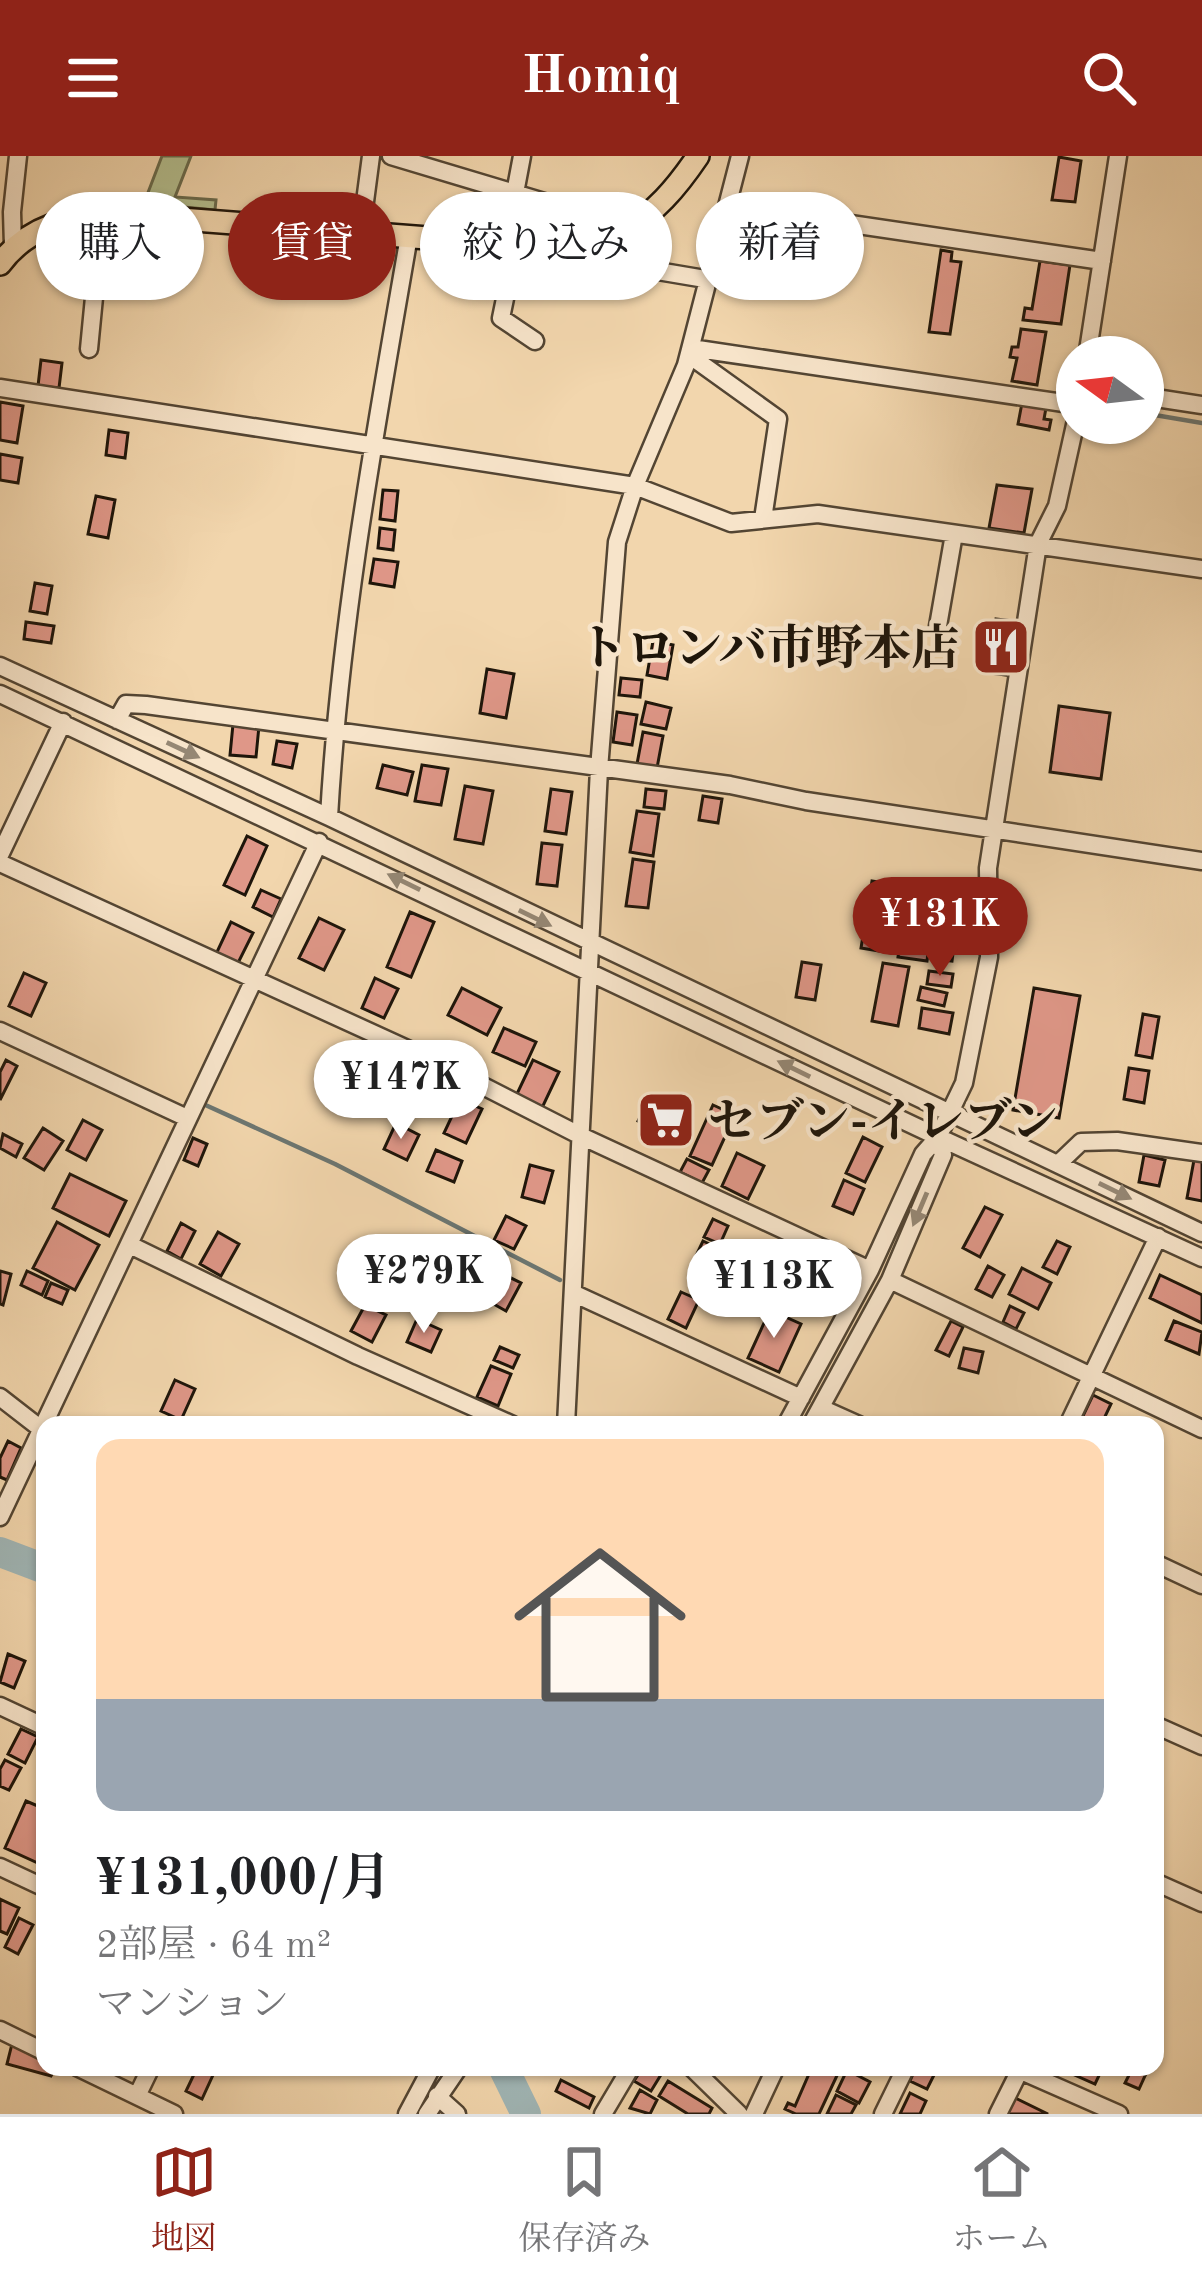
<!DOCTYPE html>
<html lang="ja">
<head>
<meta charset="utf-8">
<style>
  :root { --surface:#fff; --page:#f6f6f6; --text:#202124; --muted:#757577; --line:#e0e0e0; --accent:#8f2418 }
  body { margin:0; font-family:"Old Standard TT","Noto Serif JP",serif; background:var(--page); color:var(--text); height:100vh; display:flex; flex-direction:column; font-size:45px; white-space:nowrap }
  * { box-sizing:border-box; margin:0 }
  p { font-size:39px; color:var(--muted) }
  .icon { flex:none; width:66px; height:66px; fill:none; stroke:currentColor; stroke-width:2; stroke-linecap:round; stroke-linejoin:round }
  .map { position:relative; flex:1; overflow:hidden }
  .details { position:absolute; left:36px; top:1260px; width:1128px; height:660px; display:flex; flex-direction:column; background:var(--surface); border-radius:24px; box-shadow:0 3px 9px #0004 }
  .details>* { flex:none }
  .hud { position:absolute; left:36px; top:36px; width:1131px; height:108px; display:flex; gap:24px }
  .needle { width:78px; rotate:285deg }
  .buttons { position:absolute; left:1056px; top:180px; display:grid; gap:24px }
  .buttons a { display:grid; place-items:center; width:108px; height:108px; border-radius:50%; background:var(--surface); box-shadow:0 3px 9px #0004; font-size:60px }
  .price { position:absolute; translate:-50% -102px; padding:0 27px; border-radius:42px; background:#fff; color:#222; font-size:39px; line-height:78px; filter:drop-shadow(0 3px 6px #0008) }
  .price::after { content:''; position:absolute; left:50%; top:72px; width:36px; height:27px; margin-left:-18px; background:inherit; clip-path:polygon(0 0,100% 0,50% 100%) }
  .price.selected { background:var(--accent); color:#fff }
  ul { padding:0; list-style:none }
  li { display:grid; align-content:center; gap:24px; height:636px; padding:0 60px }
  li span { display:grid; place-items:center; height:372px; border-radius:24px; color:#555 }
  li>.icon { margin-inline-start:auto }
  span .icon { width:216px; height:216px; fill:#fffc; stroke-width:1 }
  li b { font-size:51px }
  .chip { padding:0 42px; border-radius:54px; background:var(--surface); box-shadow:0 3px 9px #0004; font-size:42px; line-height:108px }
  .chip.selected { background:var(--accent); color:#fff }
  header { display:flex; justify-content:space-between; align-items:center; height:156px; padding:0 60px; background:var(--accent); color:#fff; font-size:54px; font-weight:700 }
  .tabs { display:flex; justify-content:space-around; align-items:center; height:168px; border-top:3px solid var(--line); background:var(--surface); font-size:33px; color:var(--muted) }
  .tabs a { display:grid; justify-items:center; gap:6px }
  .tabs .selected { color:var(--accent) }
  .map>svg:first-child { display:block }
  .green { fill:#b4bf8f; stroke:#696a4c; stroke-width:3 }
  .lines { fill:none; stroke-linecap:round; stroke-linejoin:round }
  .stream { stroke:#6c7671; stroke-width:4.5 }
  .river { stroke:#a0b6b6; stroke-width:30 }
  .building { fill:#df9788; stroke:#1e150a; stroke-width:3 }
  .minor-casing { stroke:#534533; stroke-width:21 }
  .major-casing { stroke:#1e150a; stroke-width:26 }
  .minor { stroke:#f7e4ca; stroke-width:16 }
  .major { stroke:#f2d6ad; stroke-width:21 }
  .oneway { fill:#958774 }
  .labels { text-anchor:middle; stroke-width:9; stroke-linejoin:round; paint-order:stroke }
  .poi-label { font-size:48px; font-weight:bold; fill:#1e150a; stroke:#f7e4ca; text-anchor:end }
</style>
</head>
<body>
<header><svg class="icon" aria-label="menu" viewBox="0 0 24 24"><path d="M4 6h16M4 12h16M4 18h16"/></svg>Homiq<svg class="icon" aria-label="search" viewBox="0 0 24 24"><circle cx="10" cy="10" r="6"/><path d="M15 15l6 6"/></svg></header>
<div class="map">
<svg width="1202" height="1958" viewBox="0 0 1202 1958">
  <rect width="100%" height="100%" fill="#f2d6ad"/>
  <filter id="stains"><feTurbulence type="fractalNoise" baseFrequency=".00167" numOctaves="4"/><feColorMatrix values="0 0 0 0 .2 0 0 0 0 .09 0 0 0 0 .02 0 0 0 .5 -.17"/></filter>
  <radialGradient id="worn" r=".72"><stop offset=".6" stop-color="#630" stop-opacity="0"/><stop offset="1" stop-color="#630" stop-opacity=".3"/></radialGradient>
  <!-- green -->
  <path class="green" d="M162,0h29l-16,41 41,3 -1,10 -71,-7z"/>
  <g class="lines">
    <!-- stream -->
    <path class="stream" d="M1143,257l59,10
      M201,947l134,61 225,116"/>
    <!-- river -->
    <path class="river" d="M0,1396l45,17
      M503,1911l23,47"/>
  </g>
  <!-- building -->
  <path class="building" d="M1059,1l22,4 -6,41 -23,-2z
    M941,94l11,2 -1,9 10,1 -11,72 -21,-2z
    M1040,105l30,4 -9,59 -38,-4 2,-12 7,1z
    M1021,173l25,3 -9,53 -25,-4 5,-23 -7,-1 2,-10h6z
    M41,204l21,3 -3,25 -21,-2z
    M0,246l23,4 -6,37 -17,-3z
    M1022,247l24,5 -2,11 7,1 -2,10 -31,-6z
    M109,274l19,3 -3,25 -19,-3z
    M0,298l22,4 -4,25 -18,-3z
    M997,329l35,4 -8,44 -35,-5z
    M383,334l15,1 -3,30 -15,-2z
    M96,340l19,4 -7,38 -20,-4z
    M380,372l15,2 -2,20 -15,-2z
    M374,403l24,3 -4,25 -24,-4z
    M35,427l17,3 -5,28 -17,-3z
    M996,463l18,2 -8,54 -17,-2z
    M26,466l28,4 -3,17 -27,-4z
    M653,485l20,4 -6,34 -20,-4z
    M487,513l27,5 -8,44 -26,-5z
    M621,522l21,2 -2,17 -21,-2z
    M646,546l25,6 -5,21 -25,-5z
    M1059,550l51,7 -9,66 -51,-7z
    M617,556l20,3 -5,30 -19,-3z
    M233,568l26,2 -3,31 -26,-2z
    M643,576l20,4 -6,32 -20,-4z
    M277,585l20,3 -5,24 -19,-4z
    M383,609l30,7 -6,23 -30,-7z
    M422,609l26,4 -7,36 -26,-4z
    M465,630l28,5 -10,53 -28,-5z
    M551,633l21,3 -6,42 -21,-3z
    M646,633l20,2 -2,18 -20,-2z
    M703,640l19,3 -4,24 -19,-3z
    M637,655l22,3 -6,42 -23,-4z
    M247,680l20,10 -22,49 -21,-10z
    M542,687l20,2 -5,41 -20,-2z
    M633,703l21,3 -6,46 -22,-2z
    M872,725l30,5 -11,67 -30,-5z
    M907,732l29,4 -9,69 -29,-4z
    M261,734l20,9 -8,18 -20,-10z
    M410,756l24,10 -23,55 -24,-10z
    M319,762l25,12 -20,40 -25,-12z
    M231,766l22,11 -16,32 -21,-11z
    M936,779l19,3 -3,23 -19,-2z
    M802,806l19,3 -6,35 -19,-3z
    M883,807l26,4 -11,59 -26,-5z
    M929,815l24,3 -2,13 -24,-3z
    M24,817l22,10 -15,33 -22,-10z
    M375,822l23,11 -14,29 -22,-10z
    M921,831l26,6 -3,13 -26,-6z
    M462,832l39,20 -14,27 -39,-20z
    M1034,832l46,8 -21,122 -46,-8z
    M922,852l31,5 -4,21 -30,-6z
    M1143,858l16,3 -7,41 -16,-3z
    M504,872l32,14 -11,24 -32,-14z
    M6,904l11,6 -17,34v-28z
    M533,904l26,12 -18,38 -26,-12z
    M1129,912l20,3 -5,32 -20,-4z
    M427,921l12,6 -14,30 -12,-5z
    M649,942l43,21 -11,23 -43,-21z
    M460,943l22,10 -16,34 -22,-10z
    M713,949l22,10 -23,50 -22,-9z
    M83,964l19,10 -16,30 -19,-10z
    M396,967l23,12 -12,25 -23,-11z
    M43,972l20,13 -19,29 -20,-12z
    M3,978l19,10 -6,13 -16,-9z
    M863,981l19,10 -17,35 -19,-9z
    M193,982l14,6 -9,22 -14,-6z
    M436,994l26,11 -8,21 -27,-11z
    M737,997l27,13 -16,33 -26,-13z
    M1144,999l21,5 -6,26 -20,-4z
    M687,1003l22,11 -7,13 -22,-11z
    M1194,1004l8,1v40l-15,-3z
    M530,1009l23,6 -9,32 -22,-6z
    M70,1018l56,27 -17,35 -56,-28z
    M844,1024l20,9 -11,25 -20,-8z
    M985,1051l17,8 -22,42 -17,-9z
    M506,1060l20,10 -12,23 -20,-9z
    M713,1063l15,7 -8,18 -16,-7z
    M57,1066l42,23 -24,45 -42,-22z
    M181,1067l14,8 -14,28 -14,-8z
    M218,1076l21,12 -18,32 -21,-12z
    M703,1085l21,10 -9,19 -21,-10z
    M1057,1085l13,6 -13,27 -14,-7z
    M806,1098l21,12 -13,22 -20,-13z
    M988,1110l16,9 -12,22 -16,-8z
    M1022,1112l29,15 -13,26 -29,-15z
    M0,1115l11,3 -8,31 -3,-1z
    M27,1115l21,10 -6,14 -21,-10z
    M505,1119l16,8 -15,28 -16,-9z
    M1160,1119l42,20v28l-52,-25z
    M51,1127l17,7 -6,14 -17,-7z
    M681,1136l18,8 -13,28 -18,-9z
    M365,1149l21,10 -14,27 -21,-11z
    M1010,1150l14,7 -8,16 -13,-7z
    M770,1154l31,14 -22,48 -31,-14z
    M417,1163l24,11 -10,22 -24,-10z
    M951,1165l12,6 -14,29 -13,-6z
    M1174,1165l28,11 -3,22 -33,-14z
    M500,1191l19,8 -6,13 -19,-8z
    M964,1192l19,4 -5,21 -19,-5z
    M491,1210l20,8 -13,32 -21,-9z
    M175,1224l20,9 -14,31 -20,-9z
    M1093,1239l18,9 -10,21 -20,-5z
    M8,1285l13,7 -14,32 -7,-3v-19z
    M8,1498l17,7 -11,27 -14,-6z
    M21,1573l17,8 -13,26 -17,-9z
    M5,1604l16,8 -12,22 -9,-4v-17z
    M26,1645l19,8v44l-5,11 -35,-16z
    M0,1743l19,9 -12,26 -7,-3z
    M19,1762l14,7 -15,29 -13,-7z
    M12,1888l33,18v5l10,1 -4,8 -44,-12z
    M643,1911l19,6 -11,18 -17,-10z
    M812,1911h29l-22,47h-23l-11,-5 3,-6 7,3z
    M916,1911h22l-11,22 -17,-8z
    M1072,1911h31l-8,17 -25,-11z
    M1133,1911h16l-10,22 -14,-6z
    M197,1912l16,7 -11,24 -16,-8z
    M847,1914l23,12 -11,21 -22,-12z
    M561,1924l33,17 -5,11 -33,-17z
    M668,1925l44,27 -3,6h-21l-29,-18z
    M640,1934l17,10 -7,14 -20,-6z
    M910,1937l16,8 -6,13h-20z
    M836,1939l20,10 -5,9h-24z
    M1011,1940l37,18h-45z"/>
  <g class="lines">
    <defs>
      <path id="minor" d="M391,0l240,72
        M515,37l7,-37
        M729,50l373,55
        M361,76l10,-76
        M600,85l5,14 11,9 95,16
        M516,89l-15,73 34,23
        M13,90l-1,-34 6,-56
        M691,192l386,57
        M89,193l13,-134
        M689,199l89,64 -15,100
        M1087,201l31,-201
        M0,232l635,98 96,37 87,-9 384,55
        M1143,240l59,9
        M938,470l16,-92
        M0,510l329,151 873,416
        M0,538l938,443 264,121
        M117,564l9,-16 20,1 584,80 76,16 396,60
        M329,661c11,-195 47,-389 80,-581
        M0,699l63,-133
        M0,707l438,200 143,73 289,134
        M0,875l187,87
        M1058,1008l23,-22 36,-1 85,12
        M130,1089l228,111 155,69
        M890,1124l312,149
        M575,1138l226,104
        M0,1241l45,35
        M821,1252l38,17
        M566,1269l33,-656 18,-227 18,-56 51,-121 54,-209
        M786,1269l84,-155 53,-116 15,-17 26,-54 25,-126 -1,-89 50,-324 19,-38 20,-90
        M811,1269l79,-145 53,-125 -5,-18
        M1068,1269l90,-188
        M0,1361l319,-675
        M1155,1407l47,22
        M0,1550l45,21
        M1155,1569l47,21
        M0,1711l45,21
        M1155,1726l47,21
        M0,1874l45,22
        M77,1911l97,47
        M691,1911l48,47
        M1012,1911l107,47
        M138,1938l13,-27
        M437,1940l20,18
        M407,1958l25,-47
        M427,1958l32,-47
        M603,1958l28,-47
        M754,1958l22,-47
        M883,1958l23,-47
        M998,1958l22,-44"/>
      <path id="major" d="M0,108c28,-38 71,-48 116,-50l415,32c83,2 121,-22 167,-90"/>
    </defs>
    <!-- minor casing -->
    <use href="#minor" class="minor-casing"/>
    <!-- major casing -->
    <use href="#major" class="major-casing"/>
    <!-- minor -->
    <use href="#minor" class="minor"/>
    <!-- major -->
    <use href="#major" class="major"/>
  </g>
  <!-- one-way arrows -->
  <defs><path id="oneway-solid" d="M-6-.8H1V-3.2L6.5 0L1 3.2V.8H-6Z" transform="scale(3)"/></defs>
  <g class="oneway">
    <use href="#oneway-solid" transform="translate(183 594) rotate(25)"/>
    <use href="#oneway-solid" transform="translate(404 726) rotate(-154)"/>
    <use href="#oneway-solid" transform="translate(535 762) rotate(26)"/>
    <use href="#oneway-solid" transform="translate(794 913) rotate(-154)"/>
    <use href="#oneway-solid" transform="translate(1115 1035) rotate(26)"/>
    <use href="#oneway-solid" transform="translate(920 1053) rotate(113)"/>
  </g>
  <!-- icons -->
  <defs>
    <symbol id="restaurant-square" viewBox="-11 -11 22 22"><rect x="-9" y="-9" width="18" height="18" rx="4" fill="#8f2418" stroke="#f7e4ca"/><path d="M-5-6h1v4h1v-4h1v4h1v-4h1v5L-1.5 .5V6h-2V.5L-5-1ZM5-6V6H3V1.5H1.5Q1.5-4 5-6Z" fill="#fff"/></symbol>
    <symbol id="supermarket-square" viewBox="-11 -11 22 22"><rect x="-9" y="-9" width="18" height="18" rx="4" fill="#8f2418" stroke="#f7e4ca"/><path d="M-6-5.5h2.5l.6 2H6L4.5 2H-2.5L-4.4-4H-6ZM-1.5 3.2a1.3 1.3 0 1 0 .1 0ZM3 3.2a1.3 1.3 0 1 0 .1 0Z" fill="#fff"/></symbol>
  </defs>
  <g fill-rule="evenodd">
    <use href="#restaurant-square" x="968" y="458" width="66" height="66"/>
    <use href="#supermarket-square" x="633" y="931" width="66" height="66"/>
  </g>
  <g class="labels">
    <!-- poi labels -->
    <g class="poi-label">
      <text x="959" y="508">トロンバ市野本店</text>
      <text x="708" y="981" text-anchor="start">セブン-イレブン</text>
    </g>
  </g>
  <rect width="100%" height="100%" filter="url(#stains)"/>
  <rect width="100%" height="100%" fill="url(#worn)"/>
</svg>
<div class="buttons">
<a><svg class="needle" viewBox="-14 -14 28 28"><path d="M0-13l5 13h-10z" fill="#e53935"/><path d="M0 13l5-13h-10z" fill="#757577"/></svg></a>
</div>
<b class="price selected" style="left:940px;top:823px">¥131K</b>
<b class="price" style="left:401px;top:986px">¥147K</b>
<b class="price" style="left:424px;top:1180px">¥279K</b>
<b class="price" style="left:774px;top:1185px">¥113K</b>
<div class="hud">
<a class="chip">購入</a>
<a class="chip selected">賃貸</a>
<a class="chip">絞り込み</a>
<a class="chip">新着</a>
</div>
<section class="details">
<ul>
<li><span style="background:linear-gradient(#ffd9b3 70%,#9aa5b1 0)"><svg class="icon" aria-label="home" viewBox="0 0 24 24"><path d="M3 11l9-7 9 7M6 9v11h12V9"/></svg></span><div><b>¥131,000/月</b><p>2部屋 · 64 m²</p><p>マンション</p></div></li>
</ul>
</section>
</div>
<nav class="tabs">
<a class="selected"><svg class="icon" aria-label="map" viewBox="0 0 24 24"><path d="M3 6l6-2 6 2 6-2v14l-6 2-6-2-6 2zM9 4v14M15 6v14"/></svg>地図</a>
<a><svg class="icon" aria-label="saved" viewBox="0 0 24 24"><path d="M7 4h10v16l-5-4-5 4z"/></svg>保存済み</a>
<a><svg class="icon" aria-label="home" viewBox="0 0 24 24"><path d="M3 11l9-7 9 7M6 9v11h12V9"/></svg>ホーム</a>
</nav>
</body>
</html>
